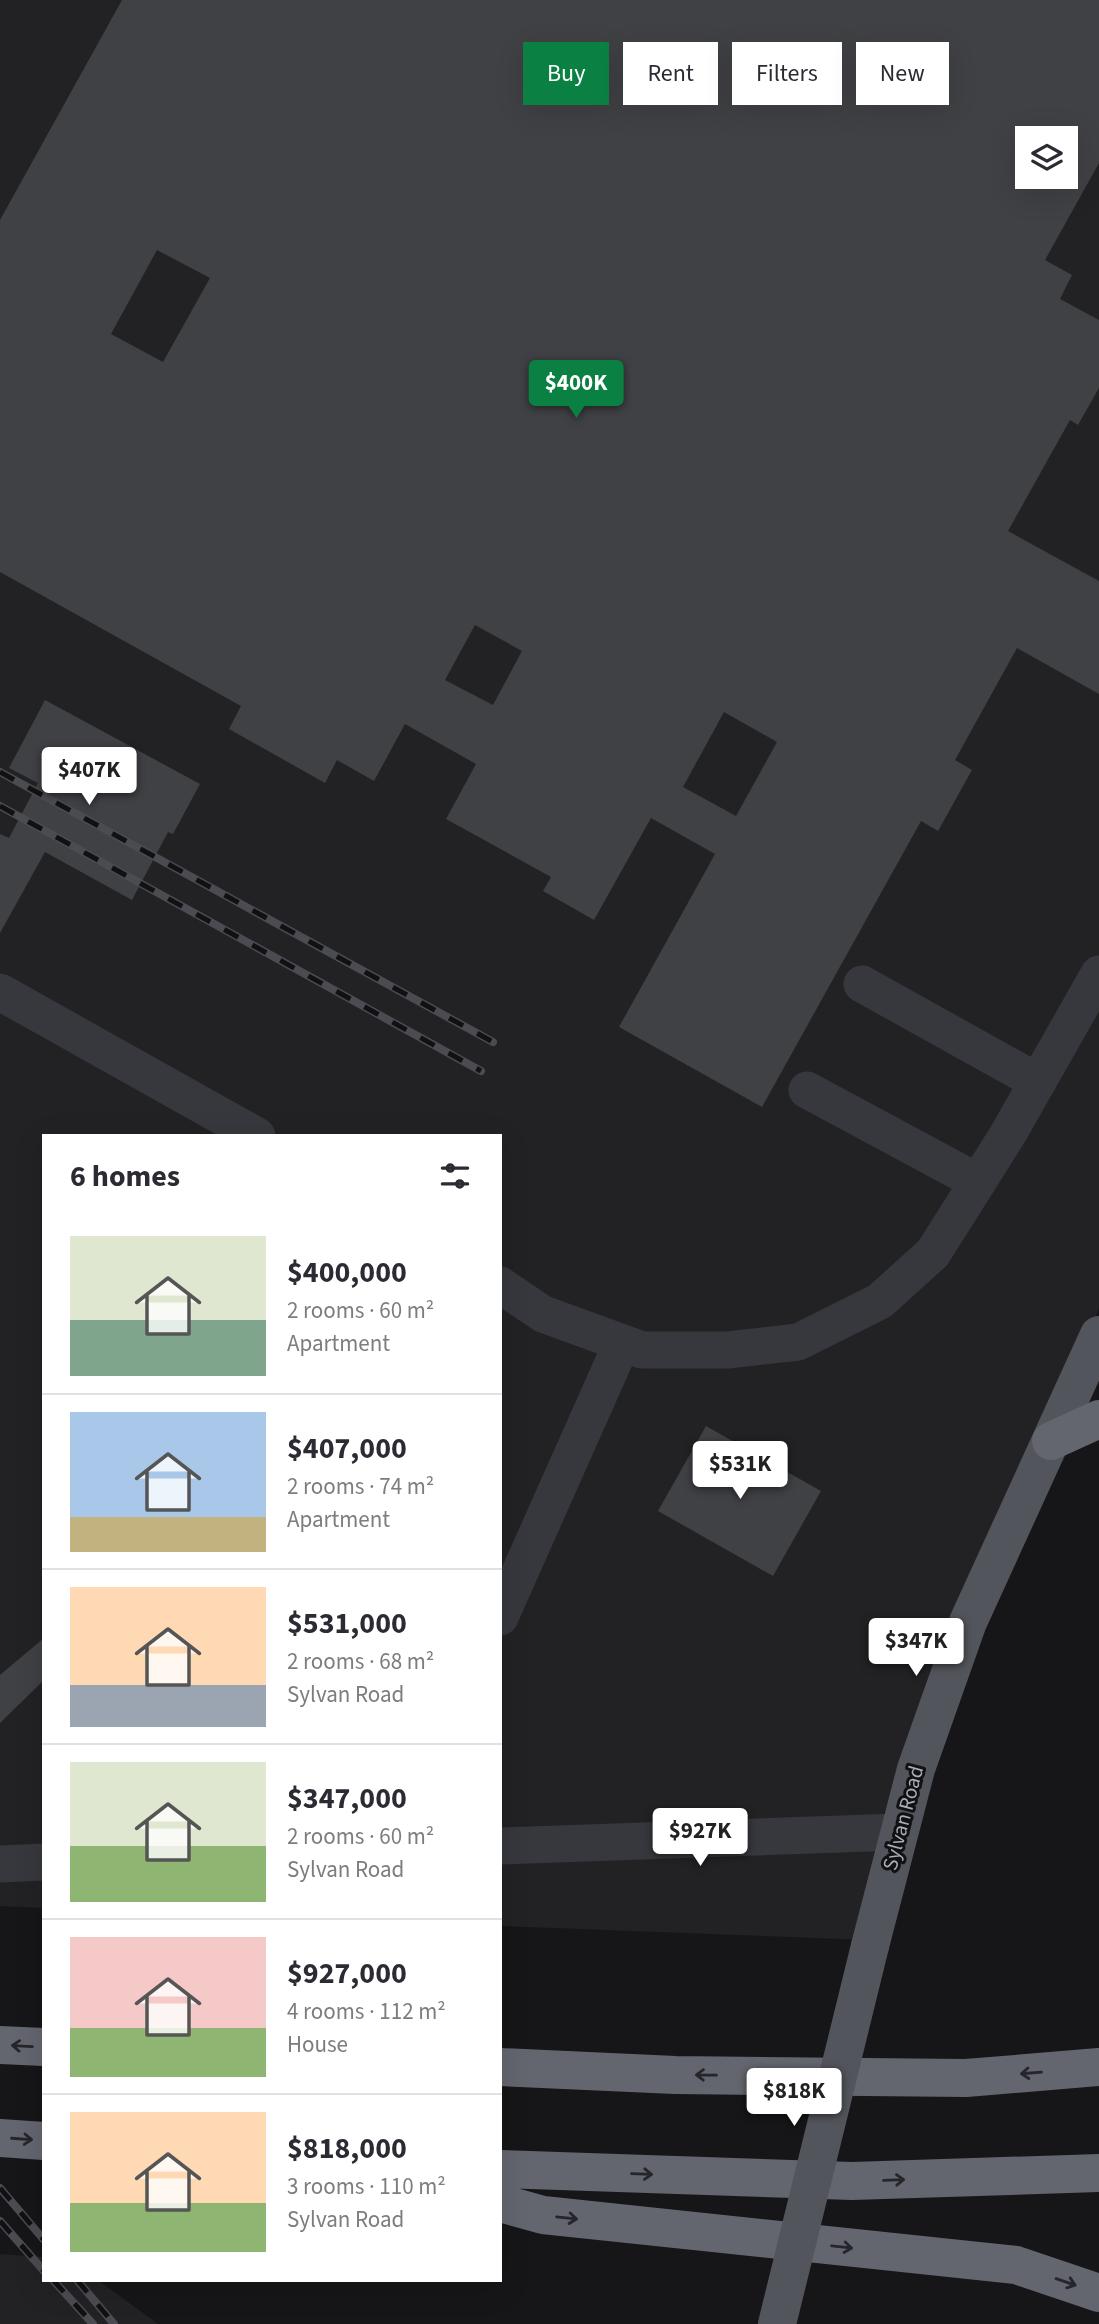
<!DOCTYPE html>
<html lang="en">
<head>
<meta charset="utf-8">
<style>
  :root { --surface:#fff; --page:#f2f2f3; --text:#2b2b33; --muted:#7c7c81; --line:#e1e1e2; --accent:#0b8043 }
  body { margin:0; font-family:"Source Sans 3",sans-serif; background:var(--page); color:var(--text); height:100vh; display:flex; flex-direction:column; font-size:26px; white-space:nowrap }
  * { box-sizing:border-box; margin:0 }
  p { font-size:23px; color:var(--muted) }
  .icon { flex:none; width:38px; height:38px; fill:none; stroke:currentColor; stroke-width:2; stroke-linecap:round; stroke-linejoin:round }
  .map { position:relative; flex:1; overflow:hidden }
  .side { position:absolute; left:42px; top:1134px; width:460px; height:1148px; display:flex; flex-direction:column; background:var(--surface); border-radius:0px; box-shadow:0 7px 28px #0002 }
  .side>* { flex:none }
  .guide { position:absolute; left:523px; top:42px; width:471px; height:63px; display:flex; gap:14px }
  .controls { position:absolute; left:1015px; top:126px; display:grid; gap:14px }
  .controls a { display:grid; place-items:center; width:63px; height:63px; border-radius:0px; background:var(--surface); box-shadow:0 7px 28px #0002; font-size:35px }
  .price { position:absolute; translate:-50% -60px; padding:0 16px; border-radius:7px; background:#fff; color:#222; font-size:23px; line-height:46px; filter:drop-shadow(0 2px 4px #0008) }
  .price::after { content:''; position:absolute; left:50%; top:42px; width:21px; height:16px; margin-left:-10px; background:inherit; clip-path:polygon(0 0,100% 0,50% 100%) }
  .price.current { background:var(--accent); color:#fff }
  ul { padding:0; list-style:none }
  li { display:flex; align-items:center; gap:21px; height:175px; padding:0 28px }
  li+li { border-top:2px solid var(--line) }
  li span { display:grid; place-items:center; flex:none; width:196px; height:140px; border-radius:0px; color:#555 }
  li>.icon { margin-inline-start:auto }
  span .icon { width:84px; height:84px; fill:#fffc; stroke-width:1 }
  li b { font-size:30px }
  h2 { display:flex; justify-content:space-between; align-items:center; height:84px; padding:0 28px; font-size:30px }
  .tag { padding:0 24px; border-radius:0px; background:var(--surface); box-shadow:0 7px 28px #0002; font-size:24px; line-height:63px }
  .tag.current { background:var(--accent); color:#fff }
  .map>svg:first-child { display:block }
  .built { fill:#222225; fill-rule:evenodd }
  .building { fill:#404145; fill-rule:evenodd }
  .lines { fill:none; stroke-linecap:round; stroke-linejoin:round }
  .minor { stroke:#37383d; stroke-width:37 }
  .major { stroke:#53555c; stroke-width:38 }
  .highway { stroke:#63666e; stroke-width:38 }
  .rail-casing { stroke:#4a4c52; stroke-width:8 }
  .rail { stroke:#111113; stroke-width:5; stroke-dasharray:16; stroke-linecap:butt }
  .major-bridge { stroke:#53555c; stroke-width:38 }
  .oneway { stroke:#26262a }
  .labels { text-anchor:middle; stroke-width:6; stroke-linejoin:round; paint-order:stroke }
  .street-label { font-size:21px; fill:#a8adb8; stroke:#111113 }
</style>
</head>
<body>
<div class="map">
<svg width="1099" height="2324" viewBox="0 0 1099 2324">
  <rect width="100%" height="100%" fill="#161618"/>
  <!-- built -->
  <path class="built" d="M0,0h1099v1308l-29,78 -187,430 -13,124 -369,-14 -1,-790h-456v772l-44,-2zM1027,138h39v39h-39z
    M0,2254l44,3v23h54l60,44h-158z"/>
  <!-- building -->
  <path class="building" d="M122,0h977v163l-54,97 27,15 -12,24 39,21v68l-21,37 -8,-5 -62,111 91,50v113l-82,-46 -62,112 17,10 -34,61 -17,-10 -159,286 -143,-80 96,-173 -64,-36 -57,102 -51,-29 8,-14 -105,-58 30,-55 -71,-40 -31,57 -37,-21 -12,23 -96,-54 12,-23 -241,-134v-352zM1027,138h39v39h-39zM157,250l53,28 -47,84 -52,-28zM475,625l47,26 -29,54 -48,-25zM724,712l53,30 -41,74 -53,-29z
    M45,700l155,84 -27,50 -5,-2 -36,68 -87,-48 -45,81v-99l9,4 29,-55 -29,-15z
    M706,1426l115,65 -48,85 -115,-65z
    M44,1638v42l-44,43v-48z"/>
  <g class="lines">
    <!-- minor -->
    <path class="minor" d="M862,984l176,98
      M0,992l257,144
      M807,1090l171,92
      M500,1285l43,29 99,36h86l70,-8 82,-41 53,-48 75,-119 91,-160
      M500,1617l122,-274
      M500,1846l398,-14
      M0,1864l44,-2"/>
    <!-- major -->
    <path class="major" d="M870,1946l46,-177 52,-147 131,-287"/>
    <!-- highway -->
    <path class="highway" d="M1051,1441l48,-22
      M0,2045l44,2
      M500,2067l175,8 291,3 133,-11
      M0,2138l44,3
      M500,2169l352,12 247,-8
      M500,2203l43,12 473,50 83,28"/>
    <defs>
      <path id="rail" d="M0,772l493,270
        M0,806l481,265
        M0,2188l44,52
        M0,2221l44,50
        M53,2280l40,44
        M77,2280l37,44"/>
    </defs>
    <!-- rail casing -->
    <use href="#rail" class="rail-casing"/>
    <!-- rail -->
    <use href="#rail" class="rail"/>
    <!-- major-bridge -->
    <path class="major-bridge" d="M777,2324l93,-378"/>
  </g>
  <!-- one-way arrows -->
  <defs><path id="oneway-shaft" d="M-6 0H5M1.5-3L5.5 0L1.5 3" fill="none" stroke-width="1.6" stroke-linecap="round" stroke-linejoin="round" transform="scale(1.75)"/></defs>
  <g class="oneway">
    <use href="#oneway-shaft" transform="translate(22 2046) rotate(-177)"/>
    <use href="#oneway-shaft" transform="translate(1031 2073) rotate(175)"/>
    <use href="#oneway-shaft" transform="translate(706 2075) rotate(-179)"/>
    <use href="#oneway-shaft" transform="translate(22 2139) rotate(4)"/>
    <use href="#oneway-shaft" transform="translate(642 2174) rotate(2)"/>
    <use href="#oneway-shaft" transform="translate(894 2180) rotate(-2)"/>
    <use href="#oneway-shaft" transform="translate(567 2218) rotate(6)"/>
    <use href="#oneway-shaft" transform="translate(842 2247) rotate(6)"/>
    <use href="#oneway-shaft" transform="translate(1066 2282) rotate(19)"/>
  </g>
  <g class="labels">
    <!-- street labels -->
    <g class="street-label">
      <text transform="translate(903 1818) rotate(-75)" y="7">Sylvan Road</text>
    </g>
  </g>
</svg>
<div class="controls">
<a><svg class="icon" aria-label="layers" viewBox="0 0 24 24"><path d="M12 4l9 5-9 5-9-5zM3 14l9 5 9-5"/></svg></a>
</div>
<b class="price current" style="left:576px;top:420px">$400K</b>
<b class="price" style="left:89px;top:807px">$407K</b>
<b class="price" style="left:740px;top:1501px">$531K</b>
<b class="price" style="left:916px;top:1678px">$347K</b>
<b class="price" style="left:700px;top:1868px">$927K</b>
<b class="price" style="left:794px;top:2128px">$818K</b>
<div class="guide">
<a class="tag current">Buy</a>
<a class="tag">Rent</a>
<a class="tag">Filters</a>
<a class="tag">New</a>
</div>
<section class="side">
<h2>6 homes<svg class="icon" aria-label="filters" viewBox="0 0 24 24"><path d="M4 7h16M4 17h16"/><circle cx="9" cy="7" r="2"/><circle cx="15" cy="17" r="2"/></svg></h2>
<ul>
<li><span style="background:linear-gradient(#dfe7d0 60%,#7fa58c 0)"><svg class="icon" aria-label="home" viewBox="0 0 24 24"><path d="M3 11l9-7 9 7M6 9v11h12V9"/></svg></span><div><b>$400,000</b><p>2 rooms · 60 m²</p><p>Apartment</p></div></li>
<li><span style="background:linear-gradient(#a9c7e8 75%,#c2b280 0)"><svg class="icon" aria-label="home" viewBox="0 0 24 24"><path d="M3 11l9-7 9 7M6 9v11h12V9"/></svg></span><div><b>$407,000</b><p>2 rooms · 74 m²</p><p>Apartment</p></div></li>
<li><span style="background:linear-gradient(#ffd9b3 70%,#9aa5b1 0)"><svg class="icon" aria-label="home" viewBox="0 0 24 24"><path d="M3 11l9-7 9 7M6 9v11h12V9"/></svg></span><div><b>$531,000</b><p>2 rooms · 68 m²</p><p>Sylvan Road</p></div></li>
<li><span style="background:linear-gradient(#dfe7d0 60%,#8fb573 0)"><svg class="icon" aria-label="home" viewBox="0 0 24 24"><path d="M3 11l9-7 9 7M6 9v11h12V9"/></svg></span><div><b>$347,000</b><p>2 rooms · 60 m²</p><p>Sylvan Road</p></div></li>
<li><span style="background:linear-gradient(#f6c9c9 65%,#8fb573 0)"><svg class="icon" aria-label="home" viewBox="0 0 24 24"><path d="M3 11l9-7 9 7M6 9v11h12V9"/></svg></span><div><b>$927,000</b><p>4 rooms · 112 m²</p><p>House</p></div></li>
<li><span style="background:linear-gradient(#ffd9b3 65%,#8fb573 0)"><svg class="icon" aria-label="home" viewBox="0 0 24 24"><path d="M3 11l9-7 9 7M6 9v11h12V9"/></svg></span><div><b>$818,000</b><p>3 rooms · 110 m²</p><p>Sylvan Road</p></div></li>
</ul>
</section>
</div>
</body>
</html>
